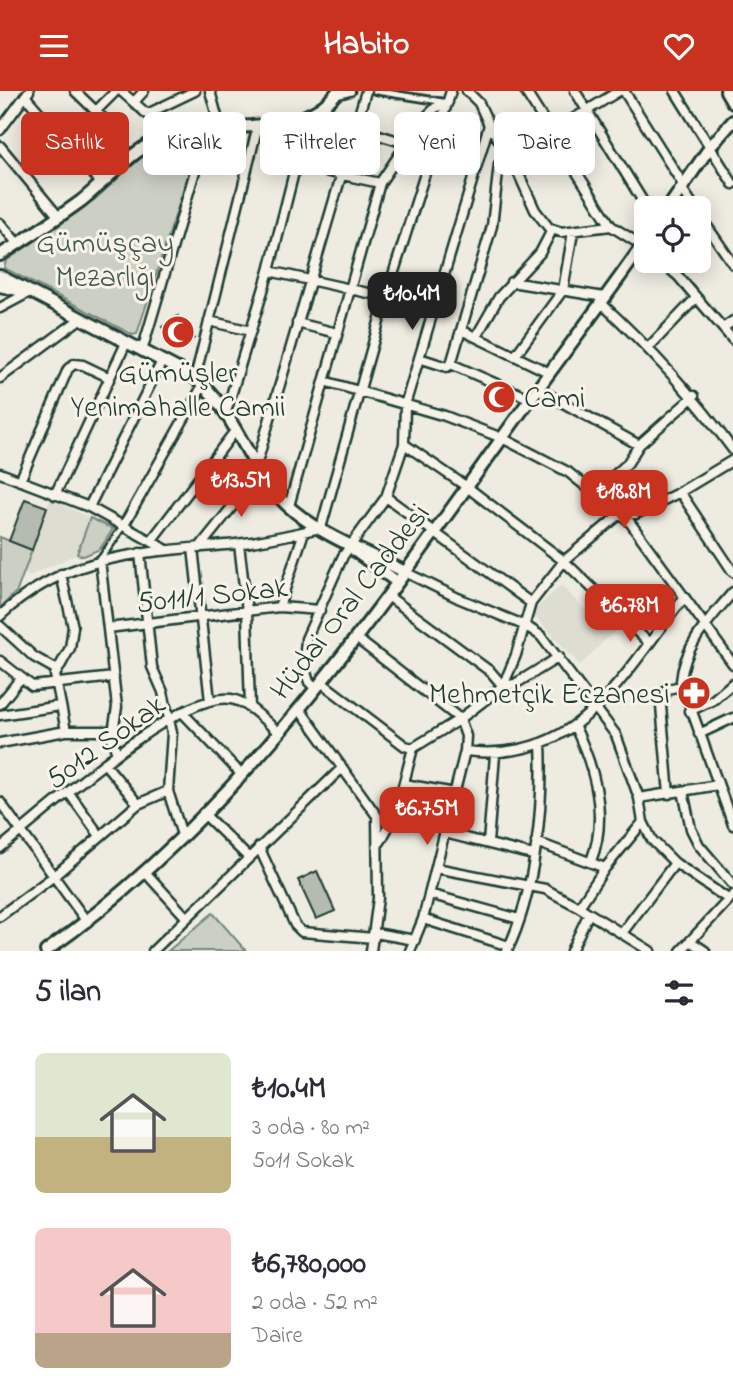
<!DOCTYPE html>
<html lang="tr">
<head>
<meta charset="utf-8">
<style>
  :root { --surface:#fff; --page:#f2f2f3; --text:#2b2b33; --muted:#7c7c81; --accent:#c8321e }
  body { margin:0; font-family:"Indie Flower",sans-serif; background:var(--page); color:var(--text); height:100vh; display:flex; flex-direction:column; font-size:26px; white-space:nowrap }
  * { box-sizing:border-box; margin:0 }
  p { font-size:23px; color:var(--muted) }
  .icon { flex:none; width:38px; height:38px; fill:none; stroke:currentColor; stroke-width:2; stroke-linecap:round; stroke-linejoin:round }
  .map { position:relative; height:860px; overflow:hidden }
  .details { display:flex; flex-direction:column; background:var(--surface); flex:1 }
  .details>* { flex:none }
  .banner { position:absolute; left:21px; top:21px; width:691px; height:63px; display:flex; gap:14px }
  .tools { position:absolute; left:634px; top:105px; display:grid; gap:14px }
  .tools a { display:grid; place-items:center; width:77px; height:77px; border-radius:10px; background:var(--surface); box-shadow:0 4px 18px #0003; font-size:35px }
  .price { position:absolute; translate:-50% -60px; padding:0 16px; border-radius:14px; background:var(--accent); color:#fff; font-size:23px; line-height:46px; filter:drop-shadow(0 2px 4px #0008) }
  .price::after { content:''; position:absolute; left:50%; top:42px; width:21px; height:16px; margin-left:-10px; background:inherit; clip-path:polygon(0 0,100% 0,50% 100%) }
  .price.active { background:#222; color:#fff }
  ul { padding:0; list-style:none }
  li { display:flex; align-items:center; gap:21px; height:175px; padding:0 35px }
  li span { display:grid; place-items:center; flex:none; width:196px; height:140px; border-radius:10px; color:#555 }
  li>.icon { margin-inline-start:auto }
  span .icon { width:84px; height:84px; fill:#fffc; stroke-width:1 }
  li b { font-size:30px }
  h2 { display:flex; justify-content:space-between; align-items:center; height:84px; padding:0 35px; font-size:30px }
  .chip { padding:0 24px; border-radius:10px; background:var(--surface); box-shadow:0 4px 18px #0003; font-size:24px; line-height:63px }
  .chip.active { background:var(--accent); color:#fff }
  header { display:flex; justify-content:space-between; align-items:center; height:91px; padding:0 35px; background:var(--accent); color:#fff; font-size:32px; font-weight:700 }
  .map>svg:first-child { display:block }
  .built { fill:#ddddd2 }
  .green { fill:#cccfc4; stroke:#76867c; stroke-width:2 }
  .building { fill:#b5bbb0; stroke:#1f3d34; stroke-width:2 }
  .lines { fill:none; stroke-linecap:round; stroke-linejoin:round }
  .lane-casing { stroke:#1f3d34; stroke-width:10 }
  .street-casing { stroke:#1f3d34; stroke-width:13 }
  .secondary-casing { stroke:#1f3d34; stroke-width:16 }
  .lane { stroke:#f7f3e8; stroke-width:4.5 }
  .street { stroke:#f7f3e8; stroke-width:8 }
  .secondary { stroke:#f7f3e8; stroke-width:10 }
  .labels { text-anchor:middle; stroke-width:6; stroke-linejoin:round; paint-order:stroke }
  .park-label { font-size:30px; fill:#425a51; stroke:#f7f3e8 }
  .poi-label { font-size:30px; fill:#1f3d34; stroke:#f7f3e8 }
  .street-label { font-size:30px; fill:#1f3d34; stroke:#f7f3e8 }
</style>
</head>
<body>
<header><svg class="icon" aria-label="menu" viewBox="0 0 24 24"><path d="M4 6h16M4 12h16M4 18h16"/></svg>Habito<svg class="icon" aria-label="heart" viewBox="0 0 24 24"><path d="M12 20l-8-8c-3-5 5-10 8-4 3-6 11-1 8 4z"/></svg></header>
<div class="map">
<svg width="733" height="860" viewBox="0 0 733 860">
  <rect width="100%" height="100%" fill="#eeece1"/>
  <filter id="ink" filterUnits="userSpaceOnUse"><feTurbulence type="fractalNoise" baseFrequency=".0143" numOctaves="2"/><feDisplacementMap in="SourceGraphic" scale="14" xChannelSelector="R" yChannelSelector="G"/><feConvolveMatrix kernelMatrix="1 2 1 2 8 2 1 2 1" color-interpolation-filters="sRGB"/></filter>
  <g filter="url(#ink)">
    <!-- built -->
    <path class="built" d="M50,408l40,19 -13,36 -48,22 -5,-2z
      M561,494l26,27 12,-12 23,24 -42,41 -48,-52z"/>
    <!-- green -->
    <path class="green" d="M196,45l3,5 -62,193 -4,1 -129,-67 2,-7 88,-61 51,-46z
      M90,427l23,11 -13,20 -16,7 -7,-2z
      M0,446l32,13 -15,41 -17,17z
      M213,822l33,38h-78z"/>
    <!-- building -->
    <path class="building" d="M178,225l16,22 -15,11 -17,-22z
      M492 307a7 7 0 1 1 14 0a7 7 0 1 1-14 0Z
      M25,408l22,8 -15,43 -23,-9z
      M317,780l18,40 -19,8 -18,-39z"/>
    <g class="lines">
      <defs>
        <path id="lane" d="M375,0l69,11
          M74,61l32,-29
          M100,469l23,-34"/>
        <path id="street" d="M75,0l32,31
          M121,0l26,23 48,-23
          M210,0l10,36
          M467,0l12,12 10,22 23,34 23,51 14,18 12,4 50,-6 35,22
          M525,0l86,135
          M575,0l72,117
          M624,0l60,95
          M675,0l58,93
          M335,4l15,-4
          M25,5l76,87
          M134,11l10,-11
          M96,20l20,-20
          M356,37l49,15
          M0,39l29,-39
          M0,55l58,70
          M296,74l84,18
          M682,98l13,19
          M698,122l35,51
          M0,132l18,21
          M660,170l18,15 55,64
          M269,180l117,26
          M511,191l93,15
          M600,211c50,46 93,93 133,148
          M0,217l28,-15
          M209,230l42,10
          M297,232l40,10
          M723,237l10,-7
          M463,240l87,42
          M476,246l23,-40 41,-44 12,-23
          M649,256l47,-49
          M142,260l66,-224
          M515,265l48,-66 10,-58
          M419,267l28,9 4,-3 80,35
          M451,273l41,-138 7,-62 120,-73
          M0,287l80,-59
          M195,287l63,-253
          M324,290l121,35 57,22 66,34 61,49 104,143
          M538,298l101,56
          M226,321l43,-141 40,-158
          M404,353l63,43 97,74 85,82
          M256,375l110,-375
          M0,382l89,34 76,42
          M20,390l48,-112 6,-5 9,1 25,12
          M680,401l53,80
          M593,403l34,-30 12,-19 55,-49
          M55,404l71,-152
          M386,406l145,106
          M289,415l91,-323 42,-62 13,-13 13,-6
          M89,416l73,-146
          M124,434l79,-140
          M151,450l84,-110
          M239,453l8,67 3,97
          M193,457l17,153
          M199,457l61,-76
          M140,462l12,114 11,25 9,41 -4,58 14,44
          M100,469l17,147 -5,32 5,15
          M405,481l53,26 68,28 15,10 75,99 23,63 4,24 9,18 23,23 53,36
          M61,483l12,53 -3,21 -15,27 11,56
          M733,501c-22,26 -49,53 -52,89l52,144
          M388,505l103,76 12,14 12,-2 44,-27
          M279,516l25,-75
          M0,525c69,-65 147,-63 236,-72 29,-3 56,-10 85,-16l65,-231 65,-206
          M0,535l34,31 23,13
          M108,537l171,-21 41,3
          M356,547l104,81 6,17 -1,15 -42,168 -13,32
          M0,570l32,25 82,-9
          M321,591l84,64 8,2 -17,65 -16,29
          M316,598l-7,-7 -5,-16 2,-27 37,-83 43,-59 18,-53 1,-39 84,-280
          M0,613l20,-25
          M299,617l78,108 1,82 -7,53
          M689,620l24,-11 20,-17
          M182,621l59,62
          M0,624l60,-9
          M574,634c20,41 35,91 17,136
          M699,643l34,-16
          M0,652l66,-12h47
          M413,657l47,-29 43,-33 13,-31 15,-52 33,-42 55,-46 17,-1 44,-22 53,-32
          M465,660c116,14 156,-76 219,-153
          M105,673l33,40
          M404,693l51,9
          M683,700l8,38 8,16 34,40
          M69,702l31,43
          M669,703l-8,-88 6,-17 15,-3
          M639,707l79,-13
          M0,711l87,120
          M203,722l46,45
          M445,742l88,22
          M536,751l69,26
          M488,752l7,-88
          M259,756l36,78 7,7 72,6
          M0,757c45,-35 177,-157 231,-149 18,3 34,22 48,34
          M436,777l109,21 34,18 71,44
          M145,781l41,45
          M429,803l90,25
          M579,816l26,-39 38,-46
          M0,825l54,-40 84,-72 30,-13
          M423,828l86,27
          M375,842l40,7
          M622,842l53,-70
          M690,850l15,10
          M153,860l189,-183
          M507,860c28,-57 37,-145 34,-208
          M571,860l18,-38
          M681,860l52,-56"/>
        <path id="secondary" d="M726,0l7,12
          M668,117l42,-61 23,-26
          M0,164c27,-17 55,-35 81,-54 29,-23 53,-55 90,-67 53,-16 129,8 167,-43
          M0,185l195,102c38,30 50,81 82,117 33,37 86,55 128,77
          M0,195l18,4
          M355,460l42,31
          M46,860c187,-132 322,-326 454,-510 48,-68 99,-133 146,-201"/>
      </defs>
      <!-- lane casing -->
      <use href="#lane" class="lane-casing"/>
      <!-- street casing -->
      <use href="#street" class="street-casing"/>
      <!-- secondary casing -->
      <use href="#secondary" class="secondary-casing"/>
      <!-- lane -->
      <use href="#lane" class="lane"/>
      <!-- street -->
      <use href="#street" class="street"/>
      <!-- secondary -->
      <use href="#secondary" class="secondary"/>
    </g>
  </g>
  <!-- icons -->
  <defs>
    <symbol id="mosque-disc" viewBox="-11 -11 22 22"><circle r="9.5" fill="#c8321e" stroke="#f7f3e8"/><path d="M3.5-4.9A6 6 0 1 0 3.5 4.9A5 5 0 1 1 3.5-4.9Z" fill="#fff"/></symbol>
    <symbol id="pharmacy-disc" viewBox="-11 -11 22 22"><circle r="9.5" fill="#c8321e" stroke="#f7f3e8"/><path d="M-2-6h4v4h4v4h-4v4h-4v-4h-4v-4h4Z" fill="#fff"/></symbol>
  </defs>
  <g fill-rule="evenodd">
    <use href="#mosque-disc" x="159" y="222" width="38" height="38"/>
    <use href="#mosque-disc" x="480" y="287" width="38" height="38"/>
    <use href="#pharmacy-disc" x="675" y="583" width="38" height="38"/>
  </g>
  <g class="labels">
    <!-- park labels -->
    <g class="park-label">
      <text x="105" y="161">Gümüşçay<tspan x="105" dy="34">Mezarlığı</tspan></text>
    </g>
    <!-- poi labels -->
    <g class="poi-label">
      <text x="178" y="291">Gümüşler<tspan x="178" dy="34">Yenimahalle Camii</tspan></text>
      <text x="524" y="316" text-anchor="start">Cami</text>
      <text x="670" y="612" text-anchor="end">Mehmetçik Eczanesi</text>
    </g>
    <!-- street labels -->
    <g class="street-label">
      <text transform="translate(212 503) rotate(-6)" y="10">5011/1 Sokak</text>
      <text transform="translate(349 510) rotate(-52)" y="10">Hüdai Oral Caddesi</text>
      <text transform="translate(105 650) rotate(-36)" y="10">5012 Sokak</text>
    </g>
  </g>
</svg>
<div class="tools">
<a><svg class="icon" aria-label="locate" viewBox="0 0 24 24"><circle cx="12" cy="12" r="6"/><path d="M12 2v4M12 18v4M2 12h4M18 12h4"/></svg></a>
</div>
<b class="price active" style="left:412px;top:241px">₺10.4M</b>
<b class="price" style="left:241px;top:428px">₺13.5M</b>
<b class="price" style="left:624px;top:439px">₺18.8M</b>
<b class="price" style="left:630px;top:553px">₺6.78M</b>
<b class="price" style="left:427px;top:756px">₺6.75M</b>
<div class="banner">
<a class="chip active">Satılık</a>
<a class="chip">Kiralık</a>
<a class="chip">Filtreler</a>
<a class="chip">Yeni</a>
<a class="chip">Daire</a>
</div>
</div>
<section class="details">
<h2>5 ilan<svg class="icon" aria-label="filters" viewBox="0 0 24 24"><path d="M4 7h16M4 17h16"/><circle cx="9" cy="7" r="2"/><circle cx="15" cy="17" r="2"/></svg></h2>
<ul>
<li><span style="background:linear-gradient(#dfe7d0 60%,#c2b280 0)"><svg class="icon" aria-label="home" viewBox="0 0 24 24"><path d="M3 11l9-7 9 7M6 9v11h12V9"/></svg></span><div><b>₺10.4M</b><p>3 oda · 80 m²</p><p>5011 Sokak</p></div></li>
<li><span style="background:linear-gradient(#f6c9c9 75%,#b9a48a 0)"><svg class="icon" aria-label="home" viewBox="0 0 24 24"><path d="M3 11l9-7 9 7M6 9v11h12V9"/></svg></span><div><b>₺6,780,000</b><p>2 oda · 52 m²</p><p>Daire</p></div></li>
</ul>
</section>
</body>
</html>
